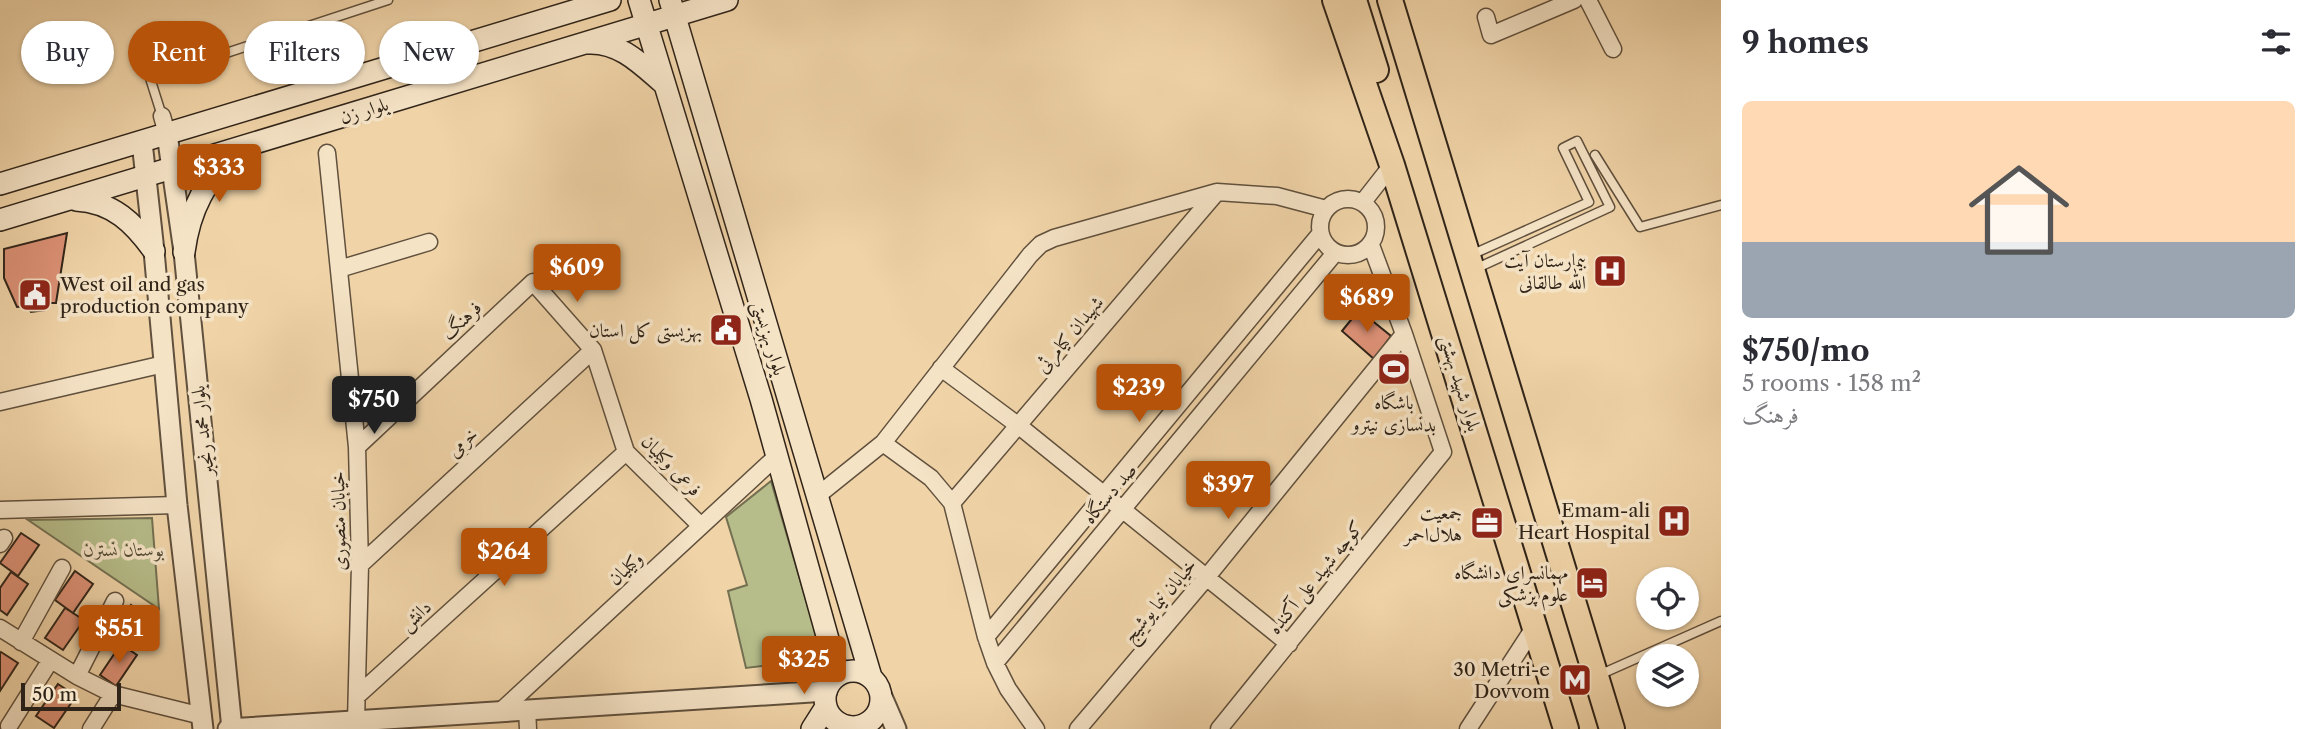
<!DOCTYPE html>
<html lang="en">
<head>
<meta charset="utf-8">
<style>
  :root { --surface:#fff; --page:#f7f7f7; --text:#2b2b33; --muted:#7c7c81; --accent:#b45309 }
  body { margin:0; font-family:"Libre Caslon Text",Amiri,serif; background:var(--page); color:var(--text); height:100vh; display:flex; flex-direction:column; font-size:26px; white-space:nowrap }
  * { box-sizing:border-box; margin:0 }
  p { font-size:23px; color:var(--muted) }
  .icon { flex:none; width:38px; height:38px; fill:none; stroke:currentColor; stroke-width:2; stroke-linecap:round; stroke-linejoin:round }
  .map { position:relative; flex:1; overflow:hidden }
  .details { display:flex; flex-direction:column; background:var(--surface); width:595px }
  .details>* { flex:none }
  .banner { position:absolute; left:21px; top:21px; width:665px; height:63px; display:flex; gap:14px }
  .fabs { position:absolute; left:1636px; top:567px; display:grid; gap:14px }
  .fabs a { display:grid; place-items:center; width:63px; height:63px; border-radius:50%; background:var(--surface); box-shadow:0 2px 5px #0004; font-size:35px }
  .scale { position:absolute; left:21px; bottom:18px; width:100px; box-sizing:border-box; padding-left:7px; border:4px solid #302419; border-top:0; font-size:19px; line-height:24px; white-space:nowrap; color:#302419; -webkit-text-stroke:5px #f5e3c6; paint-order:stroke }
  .price { position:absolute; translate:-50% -60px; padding:0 16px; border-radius:7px; background:var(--accent); color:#fff; font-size:23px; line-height:46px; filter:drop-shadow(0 2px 4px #0008) }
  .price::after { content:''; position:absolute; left:50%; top:42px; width:21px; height:16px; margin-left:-10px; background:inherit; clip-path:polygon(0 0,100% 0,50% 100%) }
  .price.selected { background:#222; color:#fff }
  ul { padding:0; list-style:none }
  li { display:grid; align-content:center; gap:14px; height:371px; padding:0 21px }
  li span { display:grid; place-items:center; height:217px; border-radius:10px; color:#555 }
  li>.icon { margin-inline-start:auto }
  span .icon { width:126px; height:126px; fill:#fffc; stroke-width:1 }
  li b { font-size:30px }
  h2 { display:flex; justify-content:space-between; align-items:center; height:84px; padding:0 21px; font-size:30px }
  .tag { padding:0 24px; border-radius:32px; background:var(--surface); box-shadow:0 2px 5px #0004; font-size:24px; line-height:63px }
  .tag.selected { background:var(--accent); color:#fff }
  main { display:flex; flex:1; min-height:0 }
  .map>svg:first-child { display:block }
  .green { fill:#b6bd8a; stroke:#737052; stroke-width:2 }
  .building { fill:#dd9176; stroke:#302419; stroke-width:2 }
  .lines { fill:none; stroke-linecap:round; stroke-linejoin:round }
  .service-casing { stroke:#60503d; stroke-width:11 }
  .minor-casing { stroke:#60503d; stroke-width:19 }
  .tertiary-casing { stroke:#60503d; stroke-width:23 }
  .secondary-casing { stroke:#302419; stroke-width:24 }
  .primary-casing { stroke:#302419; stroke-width:28 }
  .service { stroke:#f5e3c6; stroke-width:8 }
  .minor { stroke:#f5e3c6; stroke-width:16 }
  .tertiary { stroke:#f5e3c6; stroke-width:19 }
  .secondary { stroke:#f5e3c6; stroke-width:21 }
  .primary { stroke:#f0d4a8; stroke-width:24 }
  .labels { text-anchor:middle; stroke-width:7; stroke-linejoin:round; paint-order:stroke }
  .street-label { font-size:19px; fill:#302419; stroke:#f5e3c6 }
  .poi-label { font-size:19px; fill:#302419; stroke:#f5e3c6; text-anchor:end }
  .park-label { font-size:19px; font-style:italic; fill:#524a35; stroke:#f5e3c6 }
</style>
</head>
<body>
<main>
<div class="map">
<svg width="1721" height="729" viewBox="0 0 1721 729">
  <rect width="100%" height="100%" fill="#f0d4a8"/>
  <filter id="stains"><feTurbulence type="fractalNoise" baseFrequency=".00286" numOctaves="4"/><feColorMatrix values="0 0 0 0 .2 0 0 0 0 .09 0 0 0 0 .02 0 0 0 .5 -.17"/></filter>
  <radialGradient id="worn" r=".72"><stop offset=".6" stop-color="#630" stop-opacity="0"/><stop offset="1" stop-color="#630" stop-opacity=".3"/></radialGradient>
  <!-- green -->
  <path class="green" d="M771,481l52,177 -77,10 -18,-77 19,-6 -21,-68z
    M152,518l7,91 -131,-89z"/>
  <!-- building -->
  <path class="building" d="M67,233l-11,70h-10l-1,7 -14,2 -4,-6 -10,1 -13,-29v-29z
    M1359,310l32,26 -17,23 -32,-28z
    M21,533l18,12 -21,31 -18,-13z
    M75,571l18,13 -20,29 -18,-13z
    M11,572l17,12 -21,31 -7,-5v-22z
    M131,605l19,13 -21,31 -19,-13z
    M65,608l19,12 -21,30 -18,-12z
    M121,644l16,11 -21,31 -16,-11z
    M1,652l17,11 -18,28v-38z
    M58,684l18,12 -22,32 -18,-12z"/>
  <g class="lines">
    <defs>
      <path id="service" d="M162,116l-12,-38 238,-78
        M1595,155l45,72 81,-22
        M1471,255l118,-53 -26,-54 14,-7 33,66 -135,62
        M1599,675l122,-54"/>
      <path id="minor" d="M1588,0l25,49
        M1486,17l5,18 83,-35
        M162,116l5,18
        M327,153l30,294 3,118 -4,156
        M1320 227a28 28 0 1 1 56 0a28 28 0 1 1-56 0Z
        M1363,202l29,-37
        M339,269l90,-27
        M941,368l78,58 270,218
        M0,402l164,-38
        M883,443l147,-188 11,-11 13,-6 163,-46 60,4 49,13
        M357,447l176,-165 60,68 33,102 75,74
        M817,496l66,-53 48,35 21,25 34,134 9,26 13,26 28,40
        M952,503l265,-311
        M0,510l177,-5
        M0,544l4,-6
        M360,565l233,-215
        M0,628l77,48 36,18 89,22
        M986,637l334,-403
        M21,642l41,-74
        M995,663l340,-410
        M77,676l38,-75
        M357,696l269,-244
        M527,709l1,20
        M502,710l275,-254
        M9,726l41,-65
        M91,729l22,-35
        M1078,729l128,-151 198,-244
        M1219,729l224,-277 -39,-118 -33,-89
        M1468,729l67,-103"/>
      <path id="tertiary" d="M167,134l17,118 48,477
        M142,142l12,109 23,254 26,224
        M880,692l16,37
        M849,726l5,3
        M228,729l599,-38"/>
      <path id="secondary" d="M639,0l122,399 77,276
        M670,0l201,677
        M589,43c31,-1 52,21 74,40
        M0,184l610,-184
        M76,200c37,2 58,23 78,51
        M0,220l727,-220
        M184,252c6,-46 22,-69 51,-103
        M825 699a28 28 0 1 1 56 0a28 28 0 1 1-56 0Z
        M812,729l14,-22"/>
      <path id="primary" d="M1335,0l57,165 174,564
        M1354,0l22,70
        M1390,0l222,729"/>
    </defs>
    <!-- service casing -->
    <use href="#service" class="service-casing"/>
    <!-- minor casing -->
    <use href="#minor" class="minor-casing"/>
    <!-- tertiary casing -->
    <use href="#tertiary" class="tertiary-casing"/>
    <!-- secondary casing -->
    <use href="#secondary" class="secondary-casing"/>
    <!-- primary casing -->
    <use href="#primary" class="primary-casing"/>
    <!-- service -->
    <use href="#service" class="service"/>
    <!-- minor -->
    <use href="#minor" class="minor"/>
    <!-- tertiary -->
    <use href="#tertiary" class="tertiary"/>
    <!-- secondary -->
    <use href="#secondary" class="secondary"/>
    <!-- primary -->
    <use href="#primary" class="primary"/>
  </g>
  <!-- icons -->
  <defs>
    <symbol id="hospital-square" viewBox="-11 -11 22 22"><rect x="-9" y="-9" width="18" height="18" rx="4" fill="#8f2418" stroke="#f5e3c6"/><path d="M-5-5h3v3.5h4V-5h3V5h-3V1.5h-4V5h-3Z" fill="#fff"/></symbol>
    <symbol id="civic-square" viewBox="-11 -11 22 22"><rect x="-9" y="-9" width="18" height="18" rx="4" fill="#8f2418" stroke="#f5e3c6"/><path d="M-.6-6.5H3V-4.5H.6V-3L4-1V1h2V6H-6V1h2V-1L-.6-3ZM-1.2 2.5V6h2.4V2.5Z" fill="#fff"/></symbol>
    <symbol id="stadium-square" viewBox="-11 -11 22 22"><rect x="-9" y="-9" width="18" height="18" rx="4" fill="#8f2418" stroke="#f5e3c6"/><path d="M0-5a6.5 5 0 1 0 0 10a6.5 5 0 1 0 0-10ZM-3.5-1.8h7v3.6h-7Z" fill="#fff"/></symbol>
    <symbol id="office-square" viewBox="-11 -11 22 22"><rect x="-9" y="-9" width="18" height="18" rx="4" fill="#8f2418" stroke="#f5e3c6"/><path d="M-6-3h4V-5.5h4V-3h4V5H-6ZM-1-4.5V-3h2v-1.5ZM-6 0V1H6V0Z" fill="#fff"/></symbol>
    <symbol id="hotel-square" viewBox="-11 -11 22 22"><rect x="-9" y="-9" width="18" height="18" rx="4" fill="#8f2418" stroke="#f5e3c6"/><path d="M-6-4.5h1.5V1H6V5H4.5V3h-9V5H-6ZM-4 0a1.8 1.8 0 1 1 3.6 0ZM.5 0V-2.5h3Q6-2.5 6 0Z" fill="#fff"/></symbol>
    <symbol id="metro-square" viewBox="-11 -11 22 22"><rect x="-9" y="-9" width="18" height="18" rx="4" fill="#8f2418" stroke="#f5e3c6"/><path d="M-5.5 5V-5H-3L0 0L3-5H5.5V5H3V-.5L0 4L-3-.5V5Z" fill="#fff"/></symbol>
  </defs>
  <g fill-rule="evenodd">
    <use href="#hospital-square" x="1591" y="252" width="38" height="38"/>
    <use href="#civic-square" x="16" y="276" width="38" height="38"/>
    <use href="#civic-square" x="707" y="311" width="38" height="38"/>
    <use href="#stadium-square" x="1375" y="350" width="38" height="38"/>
    <use href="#hospital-square" x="1655" y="502" width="38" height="38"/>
    <use href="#office-square" x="1468" y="504" width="38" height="38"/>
    <use href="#hotel-square" x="1573" y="564" width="38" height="38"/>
    <use href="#metro-square" x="1556" y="661" width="38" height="38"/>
  </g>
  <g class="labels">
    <!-- street labels -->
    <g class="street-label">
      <text transform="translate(364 110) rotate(-17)" y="7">بلوار زن</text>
      <text transform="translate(461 320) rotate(-43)" y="7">فرهنگ</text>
      <text transform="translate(1069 334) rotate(-50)" y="7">شهیدان کیامرثی</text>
      <text transform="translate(770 338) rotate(73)" y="7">بلوار بهزیستی</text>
      <text transform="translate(1461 383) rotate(73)" y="7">بلوار شهید بهشتی</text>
      <text transform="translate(202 431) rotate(-96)" y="7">بلوار محمد رنجبر</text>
      <text transform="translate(462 442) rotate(-43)" y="7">خرمی</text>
      <text transform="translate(672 465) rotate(46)" y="7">فرعی وکیلیان</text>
      <text transform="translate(1109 493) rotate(-50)" y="7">صد دستگاه</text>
      <text transform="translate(338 521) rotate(-91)" y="7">خیابان منصوری</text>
      <text transform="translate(625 568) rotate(-43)" y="7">وکیلیان</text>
      <text transform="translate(1315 577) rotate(-51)" y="7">کوچه شهید علی آکنده</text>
      <text transform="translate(1159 600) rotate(-50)" y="7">خیابان نیما یوشیج</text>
      <text transform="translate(415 615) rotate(-42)" y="7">دانش</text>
    </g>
    <!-- poi labels -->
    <g class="poi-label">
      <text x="1586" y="267">بیمارستان آیت<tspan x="1586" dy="22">الله طالقانی</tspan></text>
      <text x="60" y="291" text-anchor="start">West oil and gas<tspan x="60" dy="22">production company</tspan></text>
      <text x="702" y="337">بهزیستی کل استان</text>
      <text x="1394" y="409" text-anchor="middle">باشگاه<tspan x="1394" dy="22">بدنسازی نیترو</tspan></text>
      <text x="1650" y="517">Emam-ali<tspan x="1650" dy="22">Heart Hospital</tspan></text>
      <text x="1462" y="519">جمعیت<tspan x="1462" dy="22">هلال‌احمر</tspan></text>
      <text x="1568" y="579">مهمانسرای دانشگاه<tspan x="1568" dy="22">علوم پزشکی</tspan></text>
      <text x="1550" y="676">30 Metri-e<tspan x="1550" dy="22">Dovvom</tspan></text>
    </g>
    <!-- park labels -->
    <g class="park-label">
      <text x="124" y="556">بوستان نسترن</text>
    </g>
  </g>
  <rect width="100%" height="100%" filter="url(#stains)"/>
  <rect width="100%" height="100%" fill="url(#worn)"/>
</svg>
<div class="fabs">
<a><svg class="icon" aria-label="locate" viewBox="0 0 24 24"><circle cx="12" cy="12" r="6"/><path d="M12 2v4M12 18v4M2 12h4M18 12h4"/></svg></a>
<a><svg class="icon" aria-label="layers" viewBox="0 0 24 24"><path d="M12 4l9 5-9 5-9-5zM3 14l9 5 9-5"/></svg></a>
</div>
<div class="scale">50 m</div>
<b class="price" style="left:219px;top:204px">$333</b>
<b class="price" style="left:577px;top:304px">$609</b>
<b class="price" style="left:1367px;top:334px">$689</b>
<b class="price" style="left:1139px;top:424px">$239</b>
<b class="price selected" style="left:374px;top:436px">$750</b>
<b class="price" style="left:1228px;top:521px">$397</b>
<b class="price" style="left:504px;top:588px">$264</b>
<b class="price" style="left:119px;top:665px">$551</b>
<b class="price" style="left:804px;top:696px">$325</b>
<div class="banner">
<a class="tag">Buy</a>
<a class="tag selected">Rent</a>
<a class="tag">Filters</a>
<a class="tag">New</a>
</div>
</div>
<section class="details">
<h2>9 homes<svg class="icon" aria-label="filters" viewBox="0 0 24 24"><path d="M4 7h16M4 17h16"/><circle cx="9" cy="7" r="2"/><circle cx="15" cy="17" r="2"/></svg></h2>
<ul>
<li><span style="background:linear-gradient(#ffd9b3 65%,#9aa5b1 0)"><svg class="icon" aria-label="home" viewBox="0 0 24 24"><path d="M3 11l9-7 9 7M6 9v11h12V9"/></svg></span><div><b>$750/mo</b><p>5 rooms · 158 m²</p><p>فرهنگ</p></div></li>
</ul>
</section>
</main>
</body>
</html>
